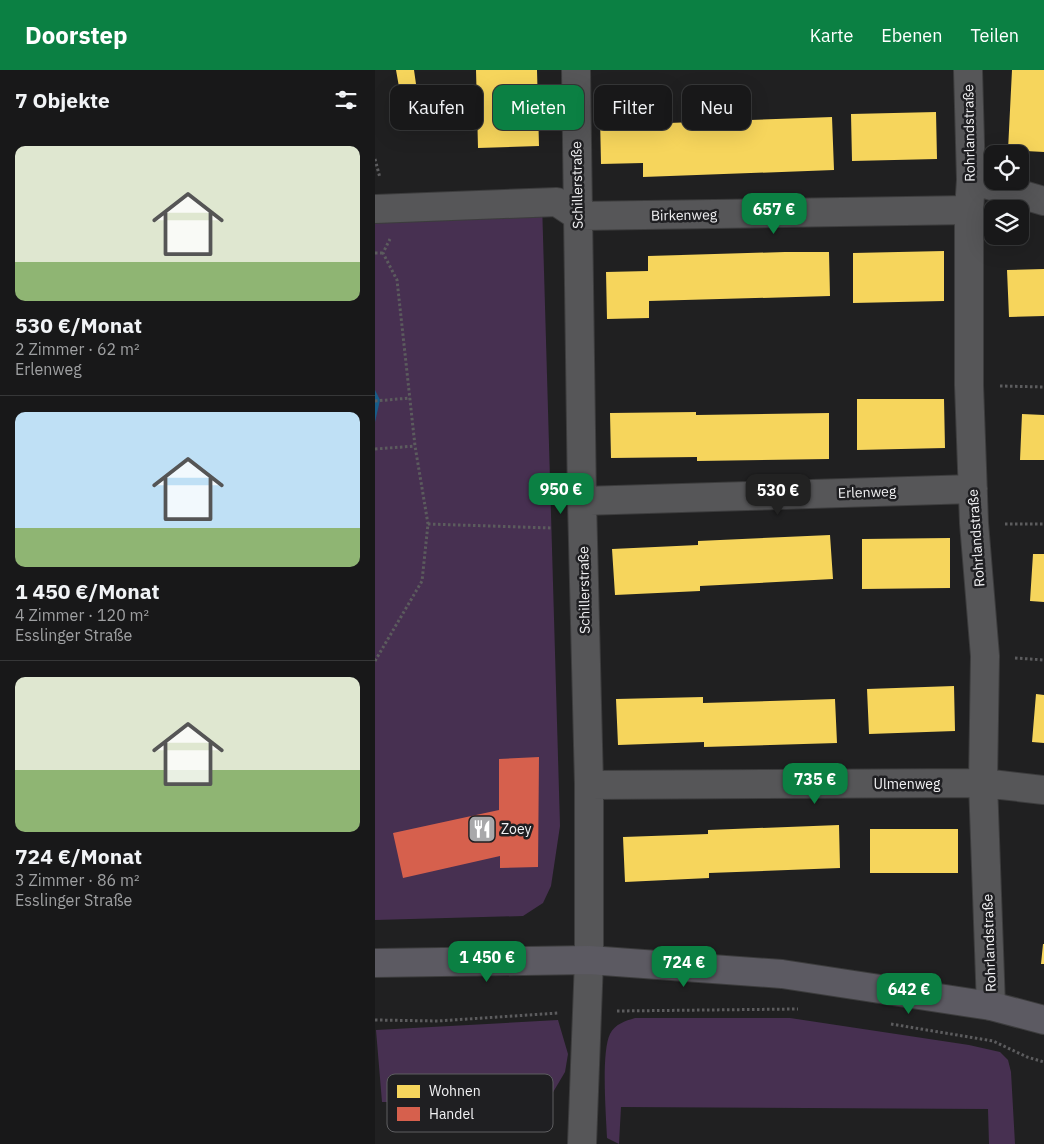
<!DOCTYPE html>
<html lang="de">
<head>
<meta charset="utf-8">
<style>
  :root { --surface:#181819; --page:#252526; --text:#f1f3f6; --muted:#9fa0a2; --line:#363738; --accent:#0b8043 }
  body { margin:0; font-family:"IBM Plex Sans",sans-serif; background:var(--page); color:var(--text); height:100vh; display:flex; flex-direction:column; font-size:19px; white-space:nowrap }
  * { box-sizing:border-box; margin:0 }
  p { font-size:16px; color:var(--muted) }
  .icon { flex:none; width:28px; height:28px; fill:none; stroke:currentColor; stroke-width:2; stroke-linecap:round; stroke-linejoin:round }
  .map { position:relative; flex:1; overflow:hidden }
  .drawer { display:flex; flex-direction:column; background:var(--surface); width:375px }
  .drawer>* { flex:none }
  .guide { position:absolute; left:15px; top:15px; width:475px; height:45px; display:flex; gap:10px }
  .fabs { position:absolute; left:609px; top:75px; display:grid; gap:10px }
  .fabs a { display:grid; place-items:center; width:45px; height:45px; border-radius:10px; background:var(--surface); box-shadow:0 5px 20px #0002,0 0 0 1px var(--line); font-size:25px }
  .price { position:absolute; translate:-50% -42px; padding:0 11px; border-radius:10px; background:var(--accent); color:#fff; font-size:16px; line-height:32px; filter:drop-shadow(0 1px 2px #0008) }
  .price::after { content:''; position:absolute; left:50%; top:30px; width:15px; height:11px; margin-left:-8px; background:inherit; clip-path:polygon(0 0,100% 0,50% 100%) }
  .price.current { background:#222; color:#fff }
  ul { padding:0; list-style:none }
  li { display:grid; align-content:center; gap:10px; height:265px; padding:0 15px }
  li+li { border-top:1px solid var(--line) }
  li span { display:grid; place-items:center; height:155px; border-radius:10px; color:#555 }
  li>.icon { margin-inline-start:auto }
  span .icon { width:90px; height:90px; fill:#fffc; stroke-width:1 }
  li b { font-size:21px }
  h2 { display:flex; justify-content:space-between; align-items:center; height:60px; padding:0 15px; font-size:21px }
  .chip { padding:0 18px; border-radius:10px; background:var(--surface); box-shadow:0 5px 20px #0002,0 0 0 1px var(--line); font-size:18px; line-height:45px }
  .chip.current { background:var(--accent); color:#fff }
  header { display:flex; align-items:center; gap:30px; box-sizing:border-box; height:70px; padding:0 25px; background:var(--accent); color:#fff }
  header strong { font-size:24px }
  nav { display:flex; gap:28px; margin-inline-start:auto; font-size:18px }
  main { display:flex; flex:1; min-height:0 }
  .map>svg:first-child { display:block }
  .green { fill:#473051 }
  .water { fill:#185d88 }
  .homes { fill:#f6d55c }
  .shops { fill:#d6604d }
  .lines { fill:none; stroke-linecap:round; stroke-linejoin:round }
  .minor-casing { stroke:#3c3c3d; stroke-width:30 }
  .major-casing { stroke:#3c3c3d; stroke-width:30 }
  .path { stroke:#5c5c5e; stroke-width:3; stroke-dasharray:2.5 2.5; stroke-linecap:butt }
  .minor { stroke:#565658; stroke-width:28 }
  .major { stroke:#5c5a62; stroke-width:28 }
  .labels { text-anchor:middle; stroke-width:5; stroke-linejoin:round; paint-order:stroke }
  .street-label { font-size:14px; fill:#f2f2f4; stroke:#1f1f22 }
  .poi-label { font-size:14px; fill:#f2f2f4; stroke:#1f1f22; text-anchor:start }
  .key { fill:#1f1f22; stroke:#5e5e61; stroke-width:1 }
  .key-label { font-size:14px; fill:#f2f2f4 }
</style>
</head>
<body>
<header>
<strong>Doorstep</strong>
<nav><a>Karte</a><a>Ebenen</a><a>Teilen</a></nav>
</header>
<main>
<section class="drawer">
<h2>7 Objekte<svg class="icon" aria-label="filters" viewBox="0 0 24 24"><path d="M4 7h16M4 17h16"/><circle cx="9" cy="7" r="2"/><circle cx="15" cy="17" r="2"/></svg></h2>
<ul>
<li><span style="background:linear-gradient(#dfe7d0 75%,#8fb573 0)"><svg class="icon" aria-label="home" viewBox="0 0 24 24"><path d="M3 11l9-7 9 7M6 9v11h12V9"/></svg></span><div><b>530 €/Monat</b><p>2 Zimmer · 62 m²</p><p>Erlenweg</p></div></li>
<li><span style="background:linear-gradient(#bfe0f5 75%,#8fb573 0)"><svg class="icon" aria-label="home" viewBox="0 0 24 24"><path d="M3 11l9-7 9 7M6 9v11h12V9"/></svg></span><div><b>1 450 €/Monat</b><p>4 Zimmer · 120 m²</p><p>Esslinger Straße</p></div></li>
<li><span style="background:linear-gradient(#dfe7d0 60%,#8fb573 0)"><svg class="icon" aria-label="home" viewBox="0 0 24 24"><path d="M3 11l9-7 9 7M6 9v11h12V9"/></svg></span><div><b>724 €/Monat</b><p>3 Zimmer · 86 m²</p><p>Esslinger Straße</p></div></li>
</ul>
</section>
<div class="map">
<svg width="669" height="1074" viewBox="0 0 669 1074">
  <rect width="100%" height="100%" fill="#202021"/>
  <!-- green -->
  <path class="green" d="M167,132l18,624 -9,60 -8,17 -20,13 -148,4v-711z
    M260,948h155l179,27 31,7 8,8 3,12 4,72h-26l-1,-35 -367,-2 -2,37 -12,-6c-1,-23 -6,-86 3,-104 5,-10 15,-13 25,-16z
    M183,950l10,34 -3,18 -13,22 -11,7 -159,1 -6,-72z"/>
  <!-- water -->
  <path class="water" d="M0,320l5,10 -5,22z"/>
  <!-- homes -->
  <path class="homes" d="M21,0h18l2,14 -17,3z
    M101,0h61l2,76 -61,2z
    M637,0h32v82l-36,-2z
    M561,42l1,47 -85,2 -1,-47z
    M266,46v8l191,-7 2,53 -191,7v-14l-42,1 -1,-47z
    M569,181v50l-91,2v-50z
    M410,182h44l1,44 -181,5v17l-42,1 -1,-47 42,-1v-15z
    M669,199v47l-35,1 -2,-47z
    M482,329h87l1,49 -88,2z
    M321,342v3l133,-2v46l-132,2v-4l-86,1 -1,-45z
    M647,344l22,1v45h-24z
    M455,465l3,44 -133,7v5l-85,4 -3,-46 86,-4v-4z
    M575,468v50l-88,1v-50z
    M658,484h11v48l-14,-1z
    M579,616l1,45 -86,3 -2,-45z
    M661,624l8,1v48l-12,-1z
    M328,627v6l132,-4 2,44 -133,4v-5l-86,3 -2,-46z
    M464,755l1,43 -131,5v5l-84,4 -2,-45 85,-3v-4z
    M495,759h88v44h-88z
    M668,874h1v20h-3z"/>
  <!-- shops -->
  <path class="shops" d="M164,687l-1,110 -38,1v-12l-97,22 -10,-45 106,-23v-51z"/>
  <g class="lines">
    <defs>
      <path id="minor" d="M201,0l6,431 7,284v175l-7,184
        M593,0l3,110 -2,30v175l5,138 11,133 -2,127 8,223
        M596,110l73,21
        M0,139l182,-7 21,14 391,-6
        M207,431l391,-12
        M214,715l394,-2 61,7"/>
      <path id="major" d="M0,893l214,-3 193,14 209,32 53,14"/>
    </defs>
    <!-- minor casing -->
    <use href="#minor" class="minor-casing"/>
    <!-- major casing -->
    <use href="#major" class="major-casing"/>
    <!-- path -->
    <path class="path" d="M0,89l5,19
      M0,183h8
      M625,316l44,1
      M0,331l35,-3
      M0,379l40,-3
      M53,454l124,4
      M630,454h39
      M640,588l29,2
      M0,591l47,-80 6,-57 -13,-78 -18,-166 -14,-27 7,-14
      M242,941l181,-2
      M0,950l63,1 120,-8
      M516,954l102,17 34,16 17,5"/>
    <!-- minor -->
    <use href="#minor" class="minor"/>
    <!-- major -->
    <use href="#major" class="major"/>
  </g>
  <!-- icons -->
  <defs>
    <symbol id="restaurant-square" viewBox="-11 -11 22 22"><rect x="-9" y="-9" width="18" height="18" rx="4" fill="#a8a8aa" stroke="#1f1f22"/><path d="M-5-6h1v4h1v-4h1v4h1v-4h1v5L-1.5 .5V6h-2V.5L-5-1ZM5-6V6H3V1.5H1.5Q1.5-4 5-6Z" fill="#fff"/></symbol>
  </defs>
  <g fill-rule="evenodd">
    <use href="#restaurant-square" x="91" y="743" width="32" height="32"/>
  </g>
  <g class="labels">
    <!-- street labels -->
    <g class="street-label">
      <text transform="translate(594 63) rotate(-91)" y="5">Rohrlandstraße</text>
      <text transform="translate(202 115) rotate(-91)" y="5">Schillerstraße</text>
      <text transform="translate(309 145) rotate(-1)" y="5">Birkenweg</text>
      <text transform="translate(492 422) rotate(-2)" y="5">Erlenweg</text>
      <text transform="translate(601 468) rotate(-94)" y="5">Rohrlandstraße</text>
      <text transform="translate(209 520) rotate(-91)" y="5">Schillerstraße</text>
      <text x="532" y="719">Ulmenweg</text>
      <text transform="translate(614 873) rotate(-92)" y="5">Rohrlandstraße</text>
    </g>
    <!-- poi labels -->
    <g class="poi-label">
      <text x="126" y="764">Zoey</text>
    </g>
  </g>
  <!-- legend -->
  <rect x="12" y="1004" width="166" height="58" rx="8" class="key"/>
  <rect x="22" y="1015" width="23" height="13" fill="#f6d55c"/>
  <rect x="22" y="1037" width="23" height="14" fill="#d6604d"/>
  <g class="key-label">
    <text x="54" y="1026">Wohnen</text>
    <text x="54" y="1049">Handel</text>
  </g>
</svg>
<div class="fabs">
<a><svg class="icon" aria-label="locate" viewBox="0 0 24 24"><circle cx="12" cy="12" r="6"/><path d="M12 2v4M12 18v4M2 12h4M18 12h4"/></svg></a>
<a><svg class="icon" aria-label="layers" viewBox="0 0 24 24"><path d="M12 4l9 5-9 5-9-5zM3 14l9 5 9-5"/></svg></a>
</div>
<b class="price" style="left:399px;top:165px">657 €</b>
<b class="price" style="left:186px;top:445px">950 €</b>
<b class="price current" style="left:403px;top:446px">530 €</b>
<b class="price" style="left:440px;top:735px">735 €</b>
<b class="price" style="left:112px;top:913px">1 450 €</b>
<b class="price" style="left:309px;top:918px">724 €</b>
<b class="price" style="left:534px;top:945px">642 €</b>
<div class="guide">
<a class="chip">Kaufen</a>
<a class="chip current">Mieten</a>
<a class="chip">Filter</a>
<a class="chip">Neu</a>
</div>
</div>
</main>
</body>
</html>
